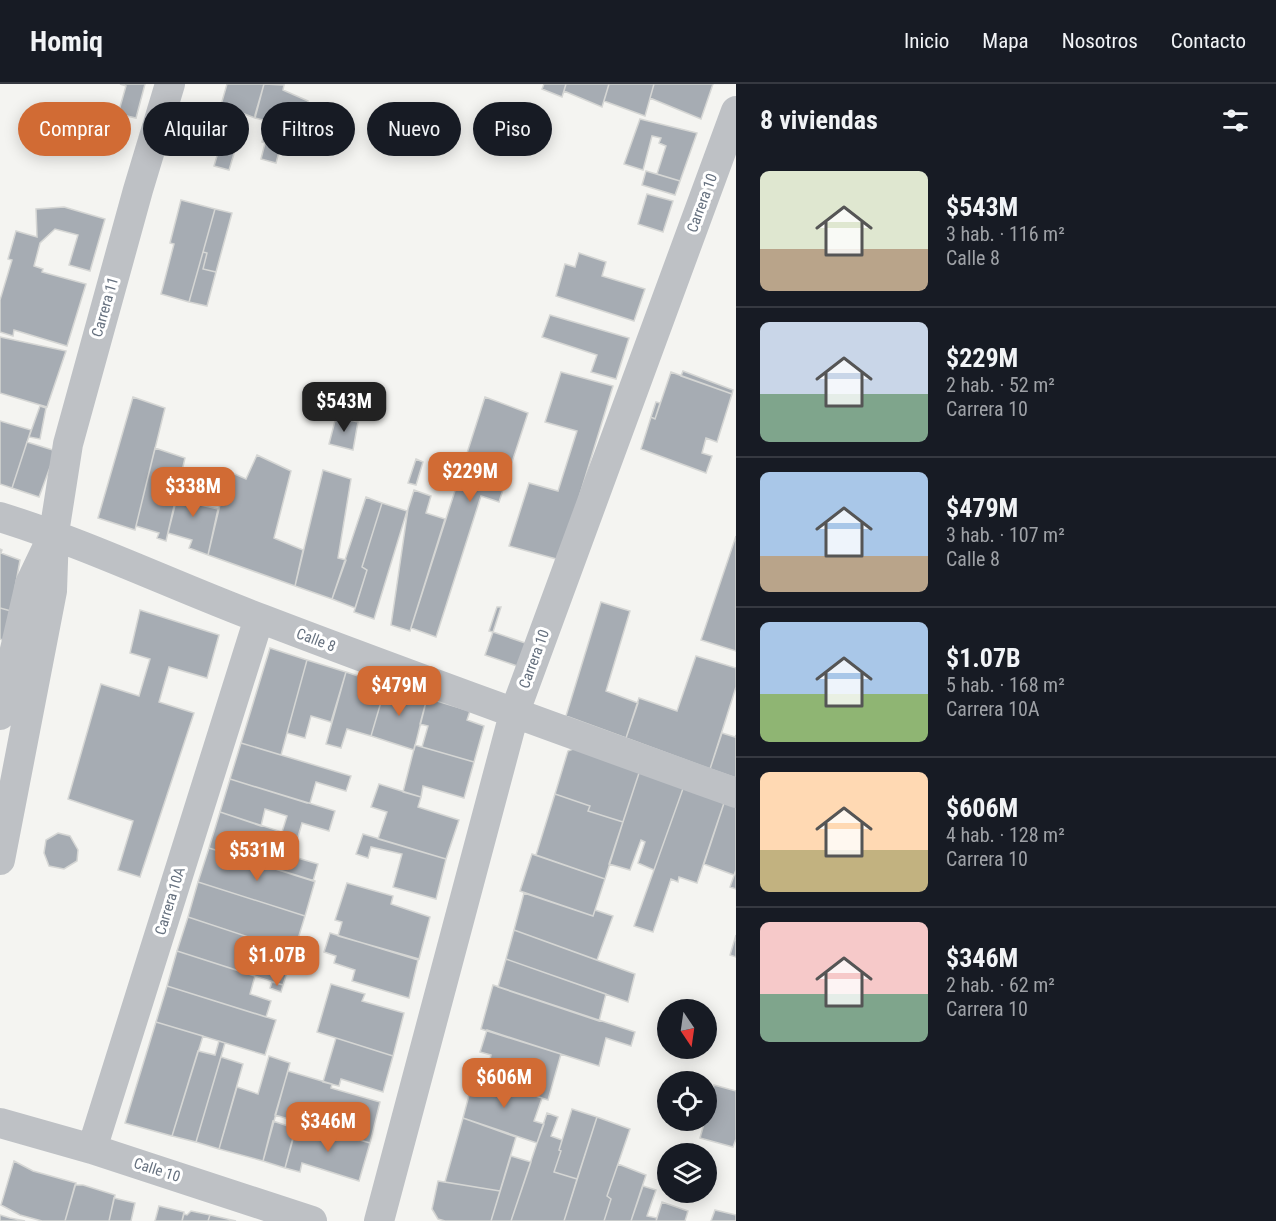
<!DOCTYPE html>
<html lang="es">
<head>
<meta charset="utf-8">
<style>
  :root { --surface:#171b24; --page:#242831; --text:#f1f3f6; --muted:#9ea1a6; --line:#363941; --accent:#d16b34 }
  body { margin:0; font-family:"Roboto Condensed",sans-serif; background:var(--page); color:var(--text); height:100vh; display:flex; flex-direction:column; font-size:22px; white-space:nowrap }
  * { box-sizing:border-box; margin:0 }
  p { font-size:20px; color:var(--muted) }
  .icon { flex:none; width:33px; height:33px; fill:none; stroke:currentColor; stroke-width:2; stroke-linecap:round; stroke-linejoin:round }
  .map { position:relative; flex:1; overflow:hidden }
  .side { display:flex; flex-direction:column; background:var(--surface); width:540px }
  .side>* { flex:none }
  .top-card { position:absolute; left:18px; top:18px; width:570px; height:54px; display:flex; gap:12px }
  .needle { width:39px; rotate:167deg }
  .fabs { position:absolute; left:657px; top:915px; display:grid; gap:12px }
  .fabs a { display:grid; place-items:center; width:60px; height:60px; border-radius:50%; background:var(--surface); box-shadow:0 3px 15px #0003; font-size:30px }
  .price { position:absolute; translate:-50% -51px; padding:0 14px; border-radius:12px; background:var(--accent); color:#fff; font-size:20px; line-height:39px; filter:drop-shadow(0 2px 3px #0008) }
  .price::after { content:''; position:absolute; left:50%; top:36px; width:18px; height:14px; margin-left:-9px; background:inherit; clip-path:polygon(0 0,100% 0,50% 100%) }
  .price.current { background:#222; color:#fff }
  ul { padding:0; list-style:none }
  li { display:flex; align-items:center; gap:18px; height:150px; padding:0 24px }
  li+li { border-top:2px solid var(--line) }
  li span { display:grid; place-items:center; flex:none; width:168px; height:120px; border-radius:9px; color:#555 }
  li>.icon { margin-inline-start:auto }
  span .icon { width:72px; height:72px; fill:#fffc; stroke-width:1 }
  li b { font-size:26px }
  h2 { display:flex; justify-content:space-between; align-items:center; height:72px; padding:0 24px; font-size:26px }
  .pill { padding:0 21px; border-radius:27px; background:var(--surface); box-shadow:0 3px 15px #0003; font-size:21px; line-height:54px }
  .pill.current { background:var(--accent); color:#fff }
  header { display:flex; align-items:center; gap:36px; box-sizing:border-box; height:84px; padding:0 30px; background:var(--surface); border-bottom:2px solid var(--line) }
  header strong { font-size:28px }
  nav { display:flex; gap:33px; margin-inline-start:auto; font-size:21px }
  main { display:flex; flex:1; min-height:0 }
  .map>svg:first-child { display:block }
  .building { fill:#a6acb3; stroke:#d5d6d4; stroke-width:1.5 }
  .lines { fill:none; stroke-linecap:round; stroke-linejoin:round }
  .minor { stroke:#bec1c5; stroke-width:30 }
  .labels { text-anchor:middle; stroke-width:6; stroke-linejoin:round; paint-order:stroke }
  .street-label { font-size:15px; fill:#66717f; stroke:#fff }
</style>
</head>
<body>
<header>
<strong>Homiq</strong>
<nav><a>Inicio</a><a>Mapa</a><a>Nosotros</a><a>Contacto</a></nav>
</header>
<main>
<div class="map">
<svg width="736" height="1137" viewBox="0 0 736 1137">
  <rect width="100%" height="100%" fill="#f4f4f1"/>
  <!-- building -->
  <path class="building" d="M120,0h25l-9,34 -18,-4 8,-28z
    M227,0h37l-9,34 -34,-13z
    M264,0l20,1 -1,5 25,11 -8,29 -14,-4 -10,37 -15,-4 4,-16 -3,-1 5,-21 -12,-3v-3z
    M544,0h22l-4,13 -20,-8z
    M566,0h43l-7,23 -38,-16z
    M609,0h45l-9,32 -41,-15z
    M654,0h59l-12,35 -51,-21z
    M640,35l57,14 -17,48 -23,-7 9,-28 -7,-3 2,-5 -9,-2 -9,34 -19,-6z
    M224,48l15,5 -10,33 -15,-4z
    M646,87l34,10 -5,14 -33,-10z
    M647,110l26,7 -10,31 -25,-8z
    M181,116l34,9 -26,93 -28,-8 13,-50 -4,-1z
    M64,123l41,12 -15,52 -21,-6 9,-30 -23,-6 -15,14 -6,23 9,3 -1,3 44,12 -19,62 -53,-16 -1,6 -13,-4v-32l12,-40 -4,-1 8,-28 21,6 -1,-28z
    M215,125l17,4 -16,59 -13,-3 4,-16 -4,-1z
    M203,168l4,1 -4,16 13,3 -9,34 -18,-4z
    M579,169l27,9 -4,14 43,13 -11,32 -78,-25 9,-32 10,3z
    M550,231l79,23 -13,41 -25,-7 6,-17 -55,-18z
    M0,253l66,14 -19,56 -47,-14z
    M683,287l50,19 -1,4 -51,-18z
    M561,288l52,14 -53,174 -51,-14 20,-63 29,8 19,-60 -32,-9z
    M671,288l61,22 -15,48 -11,-4 -4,15 10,3 -6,17 -65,-24 10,-32 4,2z
    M133,313l32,11 -30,122 -37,-12z
    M485,313l43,16 -29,89 -18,-6 -45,141 -25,-9z
    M656,318l4,1 -5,16 -4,-2z
    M40,322l6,2 -6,31 -11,-2z
    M336,333l22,5 -5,28 -24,-6z
    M0,337l31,9 -19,58 -12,-4z
    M27,358l29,9 -17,46 -27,-9z
    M155,364l30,10 -19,83 -9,-3 2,-5 -23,-7z
    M257,371l34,16 -17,67 29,12 -8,36 -87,-31 20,-84 18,8z
    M416,375l7,3 -7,23 -8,-2z
    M184,386l12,3 -9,29 31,7 -10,46 -19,-7 3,-8 -24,-7z
    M323,386l28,9 -13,79 8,2 -14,39 -37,-13z
    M414,406l17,6 -5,17 19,6 -35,112 -19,-6 17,-116z
    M366,413l16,6 -20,64 5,3 -12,38 -23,-9z
    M382,419l25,8 -33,108 -20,-7 13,-42 -5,-3z
    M736,452v115l-35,-11z
    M0,465l2,1 -1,3 19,7 -9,51 -11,-3z
    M601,518l29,9 -24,80 32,12 -12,35 -60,-22z
    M497,523h4l-8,25 -4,-1z
    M0,524l11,3 -6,30 -5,-2z
    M140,526l79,25 -12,43 -38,-11 -10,35 35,11 -54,164 -22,-7 15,-49 -65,-22 33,-115 38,12 11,-37 -20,-6z
    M493,548l38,13 -8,23 -38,-13z
    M270,564l37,12 -26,95 -40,-12z
    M696,572l40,12v19l-26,82 -84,-31 13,-40 38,13z
    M307,576l39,12 -15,50 -20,-6 -6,22 -18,-5z
    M346,588l40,13 -15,51 -24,-7 -6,19 -15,-4z
    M386,601l41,13 -13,52 -43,-14z
    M427,614l43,13 -3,9 17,6 -10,36 -52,-15 6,-21 -8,-2z
    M722,649l13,4 1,-2v43l-26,-9z
    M241,659l110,33 -5,15 -30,-9 -6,21h-3l-77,-24z
    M415,661l59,17 -10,36 -41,-12 -2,11 -18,-5z
    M581,662l60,21 -18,55 -35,-11 2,-5 -35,-12 13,-43z
    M641,683l44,16 -31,87 -16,-7 7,-21 -4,-2 -11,30 -21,-6z
    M230,695l105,32 -6,20 -27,-8 -4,14 -16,-5 5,-16 -22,-7 -4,17 -41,-14z
    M685,699l41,14 -29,86 -18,-6 -1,5 -7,-3 -18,53 -19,-6z
    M379,700l42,13 -3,10 41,13 -13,39 -68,-20 9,-27 -16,-5z
    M555,710l35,12 -2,5 35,11 -18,57 -69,-24z
    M726,713l10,4v69l-2,5 -30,-11z
    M220,728l77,25 -6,19 27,8 -5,17 -41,-13 4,-17 -20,-6 -5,16 -42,-13z
    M58,749l12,3 8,14 -1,11 -13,8 -15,-3 -5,-13 2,-13z
    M363,750l83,25 -10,40 -43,-12 9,-33 -31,-7 -3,11 -12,-4z
    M209,764l106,33 -10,35 -107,-34z
    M532,770l73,25 -12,37 -73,-25z
    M736,786v19l-6,-2z
    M198,798l107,34 -11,36 -106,-35z
    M347,799l46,13 -2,8 39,13 -11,42 -81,-23 4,-14 -7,-2z
    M524,809l69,23 2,-6 18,6 -16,44 -83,-30z
    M188,833l97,32 -2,7 -12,-4 -3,11 20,6 -5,16 -106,-34z
    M514,846l121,44 -7,28 -122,-43z
    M330,849l88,27 -9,38 -57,-17 3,-11 -21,-7 2,-7 -12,-4z
    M736,851v22l-6,-2z
    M177,867l78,25 -5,18 21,7 -5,16 -99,-31z
    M506,875l100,35 -7,27 -101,-34z
    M272,898l11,3 -2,7 -11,-4z
    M331,900l34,10 -3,7 42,12 -11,43 -76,-24z
    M493,901l142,47 -4,14 -25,-8 -7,28 -118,-37z
    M167,902l109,34 -11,35 -109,-33z
    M156,938l47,14 -31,100 -47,-13z
    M487,946l74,24 -13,46 -63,-21 6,-24 -11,-3z
    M336,954l57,18 -10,36 -42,-13 -2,7 -16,-4z
    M219,957l6,2 -29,99 -24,-6 26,-85 17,4z
    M269,972l21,7 -27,98 -44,-12 18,-62 21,7z
    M221,973l22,7 -24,85 -23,-7z
    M288,987l44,13 -1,4 49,14 -10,41 -95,-28z
    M474,992l68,22 -8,23 10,3 -7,19 -74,-25z
    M714,1001l22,6v48l-3,8 -33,-9 5,-18h1z
    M572,1025l25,8 -20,62 -23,-7 7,-21 -2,-1z
    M547,1029l11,4 -7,19 11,4 -3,10 2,1 -7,21 23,7 -13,42h-53z
    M597,1033l33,12 -23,67 4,3 -7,22h-40z
    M463,1034l53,19 -16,54 -55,-9z
    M290,1035l7,3 -12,46 -22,-7 10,-40 15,5z
    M311,1042l59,17 -11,38 -57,-18 -2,9 -15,-4 10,-36 14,4z
    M511,1072l20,6 -20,59h-20z
    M14,1077l19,10 43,12 -11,38h-23l-22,-6 -19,-10z
    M618,1080l28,11 -15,46h-27l7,-22 -4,-3z
    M438,1097l62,10 -9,30h-46l-7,-2 -6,-10z
    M75,1101h8l32,10 -6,26h-44z
    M643,1102l13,4 -9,26 10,2 -1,3h-25z
    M114,1114l21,5 -4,18h-22z
    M662,1118l26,9 -3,10h-29z
    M159,1122l25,6 -2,9h-27z
    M715,1126l21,5v6h-25z
    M191,1127l19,4 -2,6h-26l2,-7 3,1z
    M0,1131l10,3 15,3h-25z
    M210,1131l26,6h-28z"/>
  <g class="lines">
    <!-- minor -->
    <path class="minor" d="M0,433c90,28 174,69 262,102 157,60 315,117 474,174
      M0,631l30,-131 19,-40
      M0,776l52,-269 2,-58 14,-89 70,-254 32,-106
      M0,1039l92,26 220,72
      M92,1065l167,-531
      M379,1137l135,-507 222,-603"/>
  </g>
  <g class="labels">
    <!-- street labels -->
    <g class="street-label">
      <text transform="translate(702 119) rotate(-70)" y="5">Carrera 10</text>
      <text transform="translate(105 223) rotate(-74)" y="5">Carrera 11</text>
      <text transform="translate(316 556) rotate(21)" y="5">Calle 8</text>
      <text transform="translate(534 575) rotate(-70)" y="5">Carrera 10</text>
      <text transform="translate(170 817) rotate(-73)" y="5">Carrera 10A</text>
      <text transform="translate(157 1086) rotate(18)" y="5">Calle 10</text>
    </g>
  </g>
</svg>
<div class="fabs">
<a><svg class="needle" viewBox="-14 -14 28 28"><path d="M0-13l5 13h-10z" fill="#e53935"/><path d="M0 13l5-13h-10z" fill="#9ea1a6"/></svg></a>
<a><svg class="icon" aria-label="locate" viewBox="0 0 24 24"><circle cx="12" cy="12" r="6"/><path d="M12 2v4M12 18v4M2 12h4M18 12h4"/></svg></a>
<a><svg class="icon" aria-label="layers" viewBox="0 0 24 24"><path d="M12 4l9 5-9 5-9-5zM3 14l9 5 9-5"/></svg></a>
</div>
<b class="price current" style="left:344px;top:349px">$543M</b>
<b class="price" style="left:470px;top:419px">$229M</b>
<b class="price" style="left:193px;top:434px">$338M</b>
<b class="price" style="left:399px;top:633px">$479M</b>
<b class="price" style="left:257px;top:798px">$531M</b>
<b class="price" style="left:277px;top:903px">$1.07B</b>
<b class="price" style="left:504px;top:1025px">$606M</b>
<b class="price" style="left:328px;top:1069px">$346M</b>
<div class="top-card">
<a class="pill current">Comprar</a>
<a class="pill">Alquilar</a>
<a class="pill">Filtros</a>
<a class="pill">Nuevo</a>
<a class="pill">Piso</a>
</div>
</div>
<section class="side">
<h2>8 viviendas<svg class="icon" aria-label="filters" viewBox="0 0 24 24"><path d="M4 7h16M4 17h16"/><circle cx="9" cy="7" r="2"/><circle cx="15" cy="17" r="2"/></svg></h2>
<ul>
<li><span style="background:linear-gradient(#dfe7d0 65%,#b9a48a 0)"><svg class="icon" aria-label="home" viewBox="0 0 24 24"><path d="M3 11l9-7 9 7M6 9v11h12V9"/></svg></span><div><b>$543M</b><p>3 hab. · 116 m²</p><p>Calle 8</p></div></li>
<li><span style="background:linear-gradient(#c9d6e8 60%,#7fa58c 0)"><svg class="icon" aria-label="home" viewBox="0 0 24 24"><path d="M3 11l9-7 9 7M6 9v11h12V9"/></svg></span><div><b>$229M</b><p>2 hab. · 52 m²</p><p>Carrera 10</p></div></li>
<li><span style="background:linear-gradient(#a9c7e8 70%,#b9a48a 0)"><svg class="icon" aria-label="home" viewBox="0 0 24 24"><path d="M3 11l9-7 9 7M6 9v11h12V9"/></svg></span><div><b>$479M</b><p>3 hab. · 107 m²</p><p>Calle 8</p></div></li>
<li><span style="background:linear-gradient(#a9c7e8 60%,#8fb573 0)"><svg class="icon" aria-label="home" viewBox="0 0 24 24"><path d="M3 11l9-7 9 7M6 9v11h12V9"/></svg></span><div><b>$1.07B</b><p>5 hab. · 168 m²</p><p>Carrera 10A</p></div></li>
<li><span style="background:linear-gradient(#ffd9b3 65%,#c2b280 0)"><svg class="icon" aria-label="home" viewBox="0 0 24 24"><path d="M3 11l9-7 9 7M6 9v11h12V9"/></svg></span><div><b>$606M</b><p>4 hab. · 128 m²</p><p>Carrera 10</p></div></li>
<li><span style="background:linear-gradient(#f6c9c9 60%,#7fa58c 0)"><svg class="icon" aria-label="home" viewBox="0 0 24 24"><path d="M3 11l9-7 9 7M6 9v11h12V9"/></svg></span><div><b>$346M</b><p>2 hab. · 62 m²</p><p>Carrera 10</p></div></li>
</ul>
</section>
</main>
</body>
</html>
